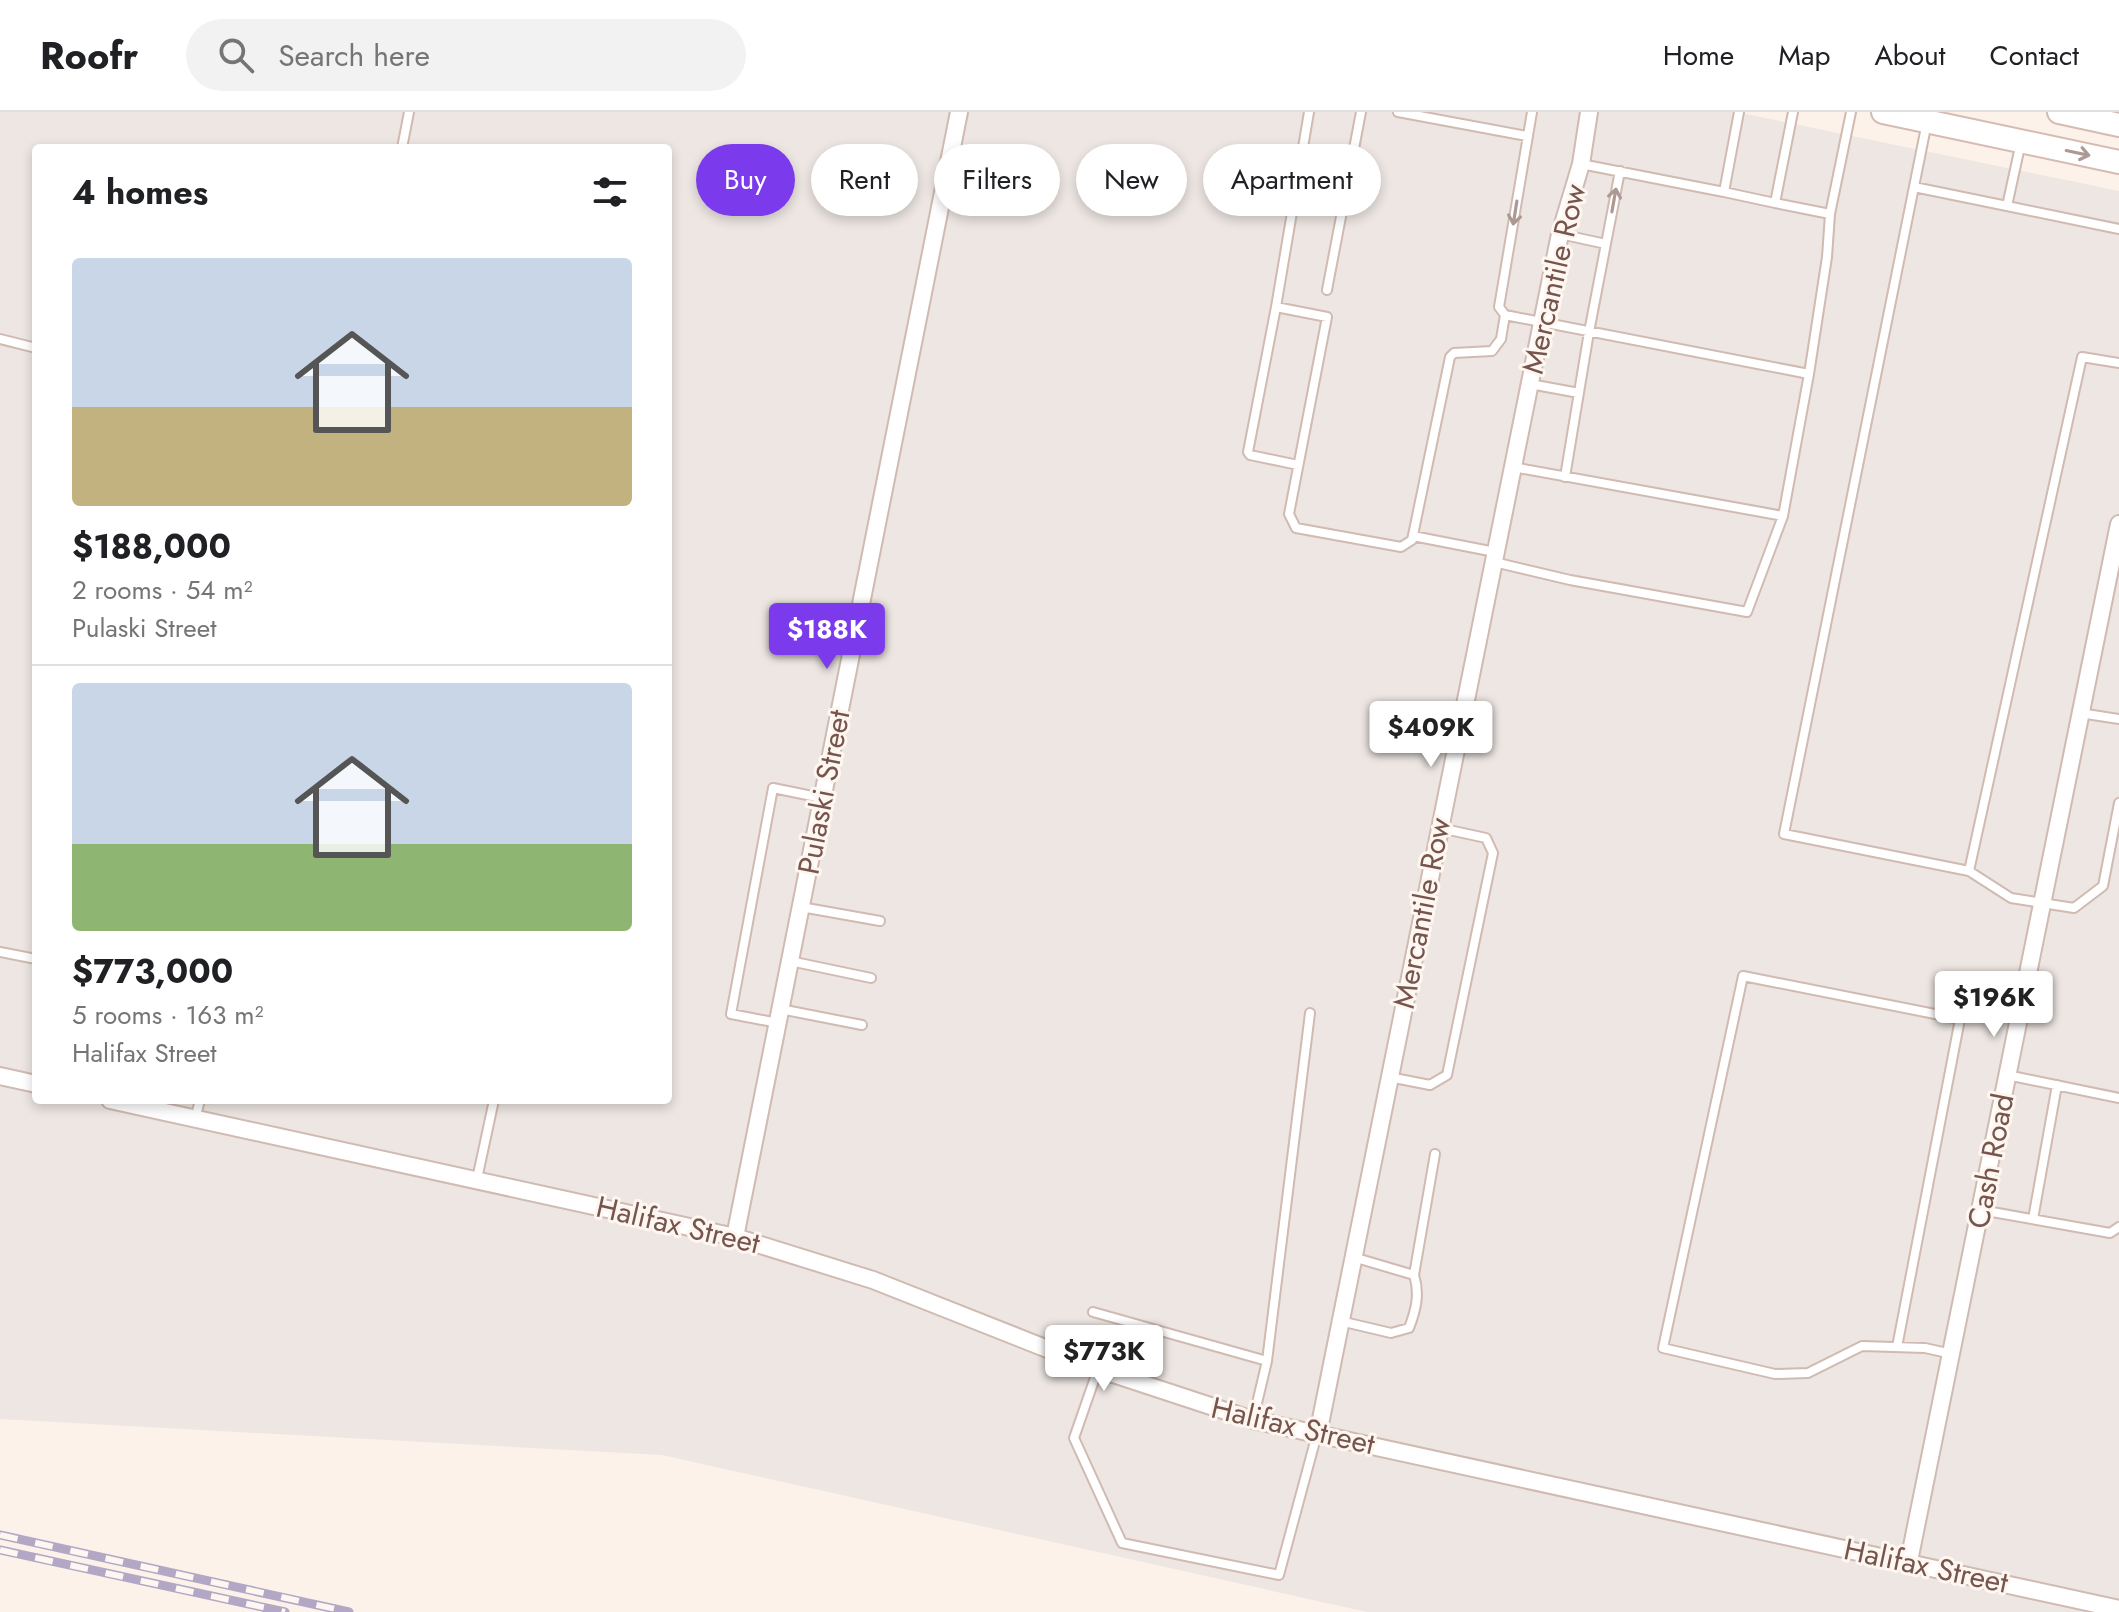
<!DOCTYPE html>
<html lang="en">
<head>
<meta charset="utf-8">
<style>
  :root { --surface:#fff; --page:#f2f2f2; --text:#202124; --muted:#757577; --line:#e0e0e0; --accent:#7c3aed }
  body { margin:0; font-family:Jost,sans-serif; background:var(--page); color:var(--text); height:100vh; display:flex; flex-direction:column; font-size:30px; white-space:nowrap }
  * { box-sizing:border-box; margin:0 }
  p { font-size:26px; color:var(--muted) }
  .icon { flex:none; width:44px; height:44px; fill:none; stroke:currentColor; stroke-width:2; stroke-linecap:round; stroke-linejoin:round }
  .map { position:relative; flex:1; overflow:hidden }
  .panel { position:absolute; left:32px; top:32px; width:640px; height:960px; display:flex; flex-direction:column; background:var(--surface); border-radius:8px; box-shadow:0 4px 12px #0003 }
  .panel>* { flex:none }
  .hud { position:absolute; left:696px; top:32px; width:760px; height:72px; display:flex; gap:16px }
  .price { position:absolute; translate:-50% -68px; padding:0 18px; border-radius:8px; background:#fff; color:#222; font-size:26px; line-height:52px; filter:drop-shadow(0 2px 4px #0008) }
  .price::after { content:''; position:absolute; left:50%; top:48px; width:24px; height:18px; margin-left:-12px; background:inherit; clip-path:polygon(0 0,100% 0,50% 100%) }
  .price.active { background:var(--accent); color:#fff }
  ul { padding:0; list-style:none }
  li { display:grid; align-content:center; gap:16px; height:424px; padding:0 40px }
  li+li { border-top:2px solid var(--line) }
  li span { display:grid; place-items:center; height:248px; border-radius:8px; color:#555 }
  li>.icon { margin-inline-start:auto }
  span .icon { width:144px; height:144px; fill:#fffc; stroke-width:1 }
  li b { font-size:34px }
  h2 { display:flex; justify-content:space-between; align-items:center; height:96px; padding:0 40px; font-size:34px }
  .tag { padding:0 28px; border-radius:36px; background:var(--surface); box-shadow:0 4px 12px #0003; font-size:28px; line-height:72px }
  .tag.active { background:var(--accent); color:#fff }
  header { display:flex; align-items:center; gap:48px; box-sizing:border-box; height:112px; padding:0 40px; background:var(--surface); border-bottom:2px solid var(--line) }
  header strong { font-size:38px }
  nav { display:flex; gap:44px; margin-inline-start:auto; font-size:28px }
  .search { width:560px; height:72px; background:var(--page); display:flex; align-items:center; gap:20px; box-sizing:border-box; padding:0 28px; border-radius:44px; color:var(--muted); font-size:30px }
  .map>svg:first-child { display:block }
  .industrial { fill:#ede6e2; fill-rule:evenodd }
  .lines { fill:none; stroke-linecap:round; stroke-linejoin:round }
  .lane-casing { stroke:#d0bab1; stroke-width:12 }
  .street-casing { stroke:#d0bab1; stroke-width:20 }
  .secondary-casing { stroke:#d6bbb2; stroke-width:26 }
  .lane { stroke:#fff; stroke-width:8 }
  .street { stroke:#fff; stroke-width:16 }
  .secondary { stroke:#fff; stroke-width:22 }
  .rail-casing { stroke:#b3a7c6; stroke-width:9 }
  .rail { stroke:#fef6f0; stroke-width:6; stroke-dasharray:18; stroke-linecap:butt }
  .oneway { stroke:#ad9994 }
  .labels { text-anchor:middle; stroke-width:6; stroke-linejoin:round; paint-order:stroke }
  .street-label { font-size:30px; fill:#76554d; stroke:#fef6f0 }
</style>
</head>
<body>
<header>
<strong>Roofr</strong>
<div class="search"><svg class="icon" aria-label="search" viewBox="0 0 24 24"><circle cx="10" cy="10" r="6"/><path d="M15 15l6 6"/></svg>Search here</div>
<nav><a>Home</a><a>Map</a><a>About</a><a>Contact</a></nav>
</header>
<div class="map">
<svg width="2119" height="1500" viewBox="0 0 2119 1500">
  <rect width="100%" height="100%" fill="#fcf2e9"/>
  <!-- industrial -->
  <path class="industrial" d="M0,0h1736l383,79v1421h-752l-705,-157 -662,-36zM36,36h632v952h-632z"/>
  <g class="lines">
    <defs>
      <path id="lane" d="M1309,0l-33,195 51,10 -38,197 7,14 105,19 11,-7 38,-183 4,-4 38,-2 9,-12 4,-24 -6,-8 33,-195
        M1398,0l129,24
        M1739,0l-15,80 51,11
        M1793,0l-18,91 55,11
        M1927,10l-143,712 185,37
        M2021,30l-14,64 112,23
        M402,36l7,-36
        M1581,52l143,28
        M1914,75l93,19
        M1560,122l46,10
        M1327,178l34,-178
        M1276,195l-28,145 2,3 48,10
        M1505,203l304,59 18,-117 3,-43 21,-102
        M0,227l36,9
        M2119,251l-37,-6 -113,514 42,27 63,10 29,-22 16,-83
        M1530,272l49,9
        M1513,355l270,49
        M1565,365l24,-145 31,-161
        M1413,424l82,16
        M1494,450l76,18 177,32 36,-96 26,-142
        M2080,601l39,6
        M801,795l79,14
        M0,840l36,7
        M790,849l81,17
        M780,897l82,16
        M778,911l-47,-9 42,-226 49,10
        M2007,963l112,23
        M1389,965l41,8 17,-10 46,-222 -7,-15 -46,-10
        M195,1007l5,-19
        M477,1067l17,-79
        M1981,1098l129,23 9,-6
        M2033,1107l24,-134
        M1414,1163l21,-121
        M1093,1200l174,49
        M1340,1209l51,12 18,-5c7,-18 11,-34 5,-53l-61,-18
        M1897,1235l63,-328 -217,-43 -80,372 112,26 33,-1 54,-27 63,2 27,6
        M1098,1257l-24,69 48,105 157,32 38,-141
        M1253,1308l14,-59 43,-348"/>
      <path id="street" d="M0,964l36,8
        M110,988l625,137 138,43 225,89 155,51 866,189
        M735,1125l224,-1125
        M1318,1322l224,-1111 18,-89 21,-70 8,-52
        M1909,1449l210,-1037"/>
      <path id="secondary" d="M1883,0l236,50
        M2059,0l60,13"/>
    </defs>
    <!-- lane casing -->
    <use href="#lane" class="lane-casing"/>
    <!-- street casing -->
    <use href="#street" class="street-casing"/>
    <!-- secondary casing -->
    <use href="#secondary" class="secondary-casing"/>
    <!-- lane -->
    <use href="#lane" class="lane"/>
    <!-- street -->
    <use href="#street" class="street"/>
    <!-- secondary -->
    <use href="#secondary" class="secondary"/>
    <defs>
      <path id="rail" d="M0,1423l349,77
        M0,1438l285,62"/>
    </defs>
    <!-- rail casing -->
    <use href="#rail" class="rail-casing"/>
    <!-- rail -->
    <use href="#rail" class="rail"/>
  </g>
  <!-- one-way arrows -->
  <defs><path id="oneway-shaft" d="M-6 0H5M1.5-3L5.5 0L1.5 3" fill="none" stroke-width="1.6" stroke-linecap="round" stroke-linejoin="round" transform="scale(2)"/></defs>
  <g class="oneway">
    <use href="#oneway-shaft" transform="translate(2078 41) rotate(12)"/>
    <use href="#oneway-shaft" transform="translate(1614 88) rotate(-80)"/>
    <use href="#oneway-shaft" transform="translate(1515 101) rotate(99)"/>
  </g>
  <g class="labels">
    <!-- street labels -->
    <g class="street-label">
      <text transform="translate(1554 167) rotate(-77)" y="10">Mercantile Row</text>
      <text transform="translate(824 680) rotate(-79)" y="10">Pulaski Street</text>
      <text transform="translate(1422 801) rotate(-79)" y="10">Mercantile Row</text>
      <text transform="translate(1991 1049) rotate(-79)" y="10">Cash Road</text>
      <text transform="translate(678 1113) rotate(13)" y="10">Halifax Street</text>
      <text transform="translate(1293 1314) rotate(13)" y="10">Halifax Street</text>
      <text transform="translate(1926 1454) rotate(12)" y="10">Halifax Street</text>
    </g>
  </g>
</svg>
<b class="price active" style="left:827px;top:559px">$188K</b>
<b class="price" style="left:1431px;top:657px">$409K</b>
<b class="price" style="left:1994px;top:927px">$196K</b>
<b class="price" style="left:1104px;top:1281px">$773K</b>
<div class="hud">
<a class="tag active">Buy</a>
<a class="tag">Rent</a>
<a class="tag">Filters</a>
<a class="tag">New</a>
<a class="tag">Apartment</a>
</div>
<section class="panel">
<h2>4 homes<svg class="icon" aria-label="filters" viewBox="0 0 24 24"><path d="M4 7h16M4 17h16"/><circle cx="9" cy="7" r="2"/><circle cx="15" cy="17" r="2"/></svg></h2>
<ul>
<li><span style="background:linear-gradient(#c9d6e8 60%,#c2b280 0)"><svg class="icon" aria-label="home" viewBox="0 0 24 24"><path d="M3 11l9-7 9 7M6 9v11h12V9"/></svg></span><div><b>$188,000</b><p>2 rooms · 54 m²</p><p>Pulaski Street</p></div></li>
<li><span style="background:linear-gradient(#c9d6e8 65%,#8fb573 0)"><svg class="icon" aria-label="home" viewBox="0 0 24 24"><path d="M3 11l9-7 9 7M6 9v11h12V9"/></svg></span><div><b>$773,000</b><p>5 rooms · 163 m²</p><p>Halifax Street</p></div></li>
</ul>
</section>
</div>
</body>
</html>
